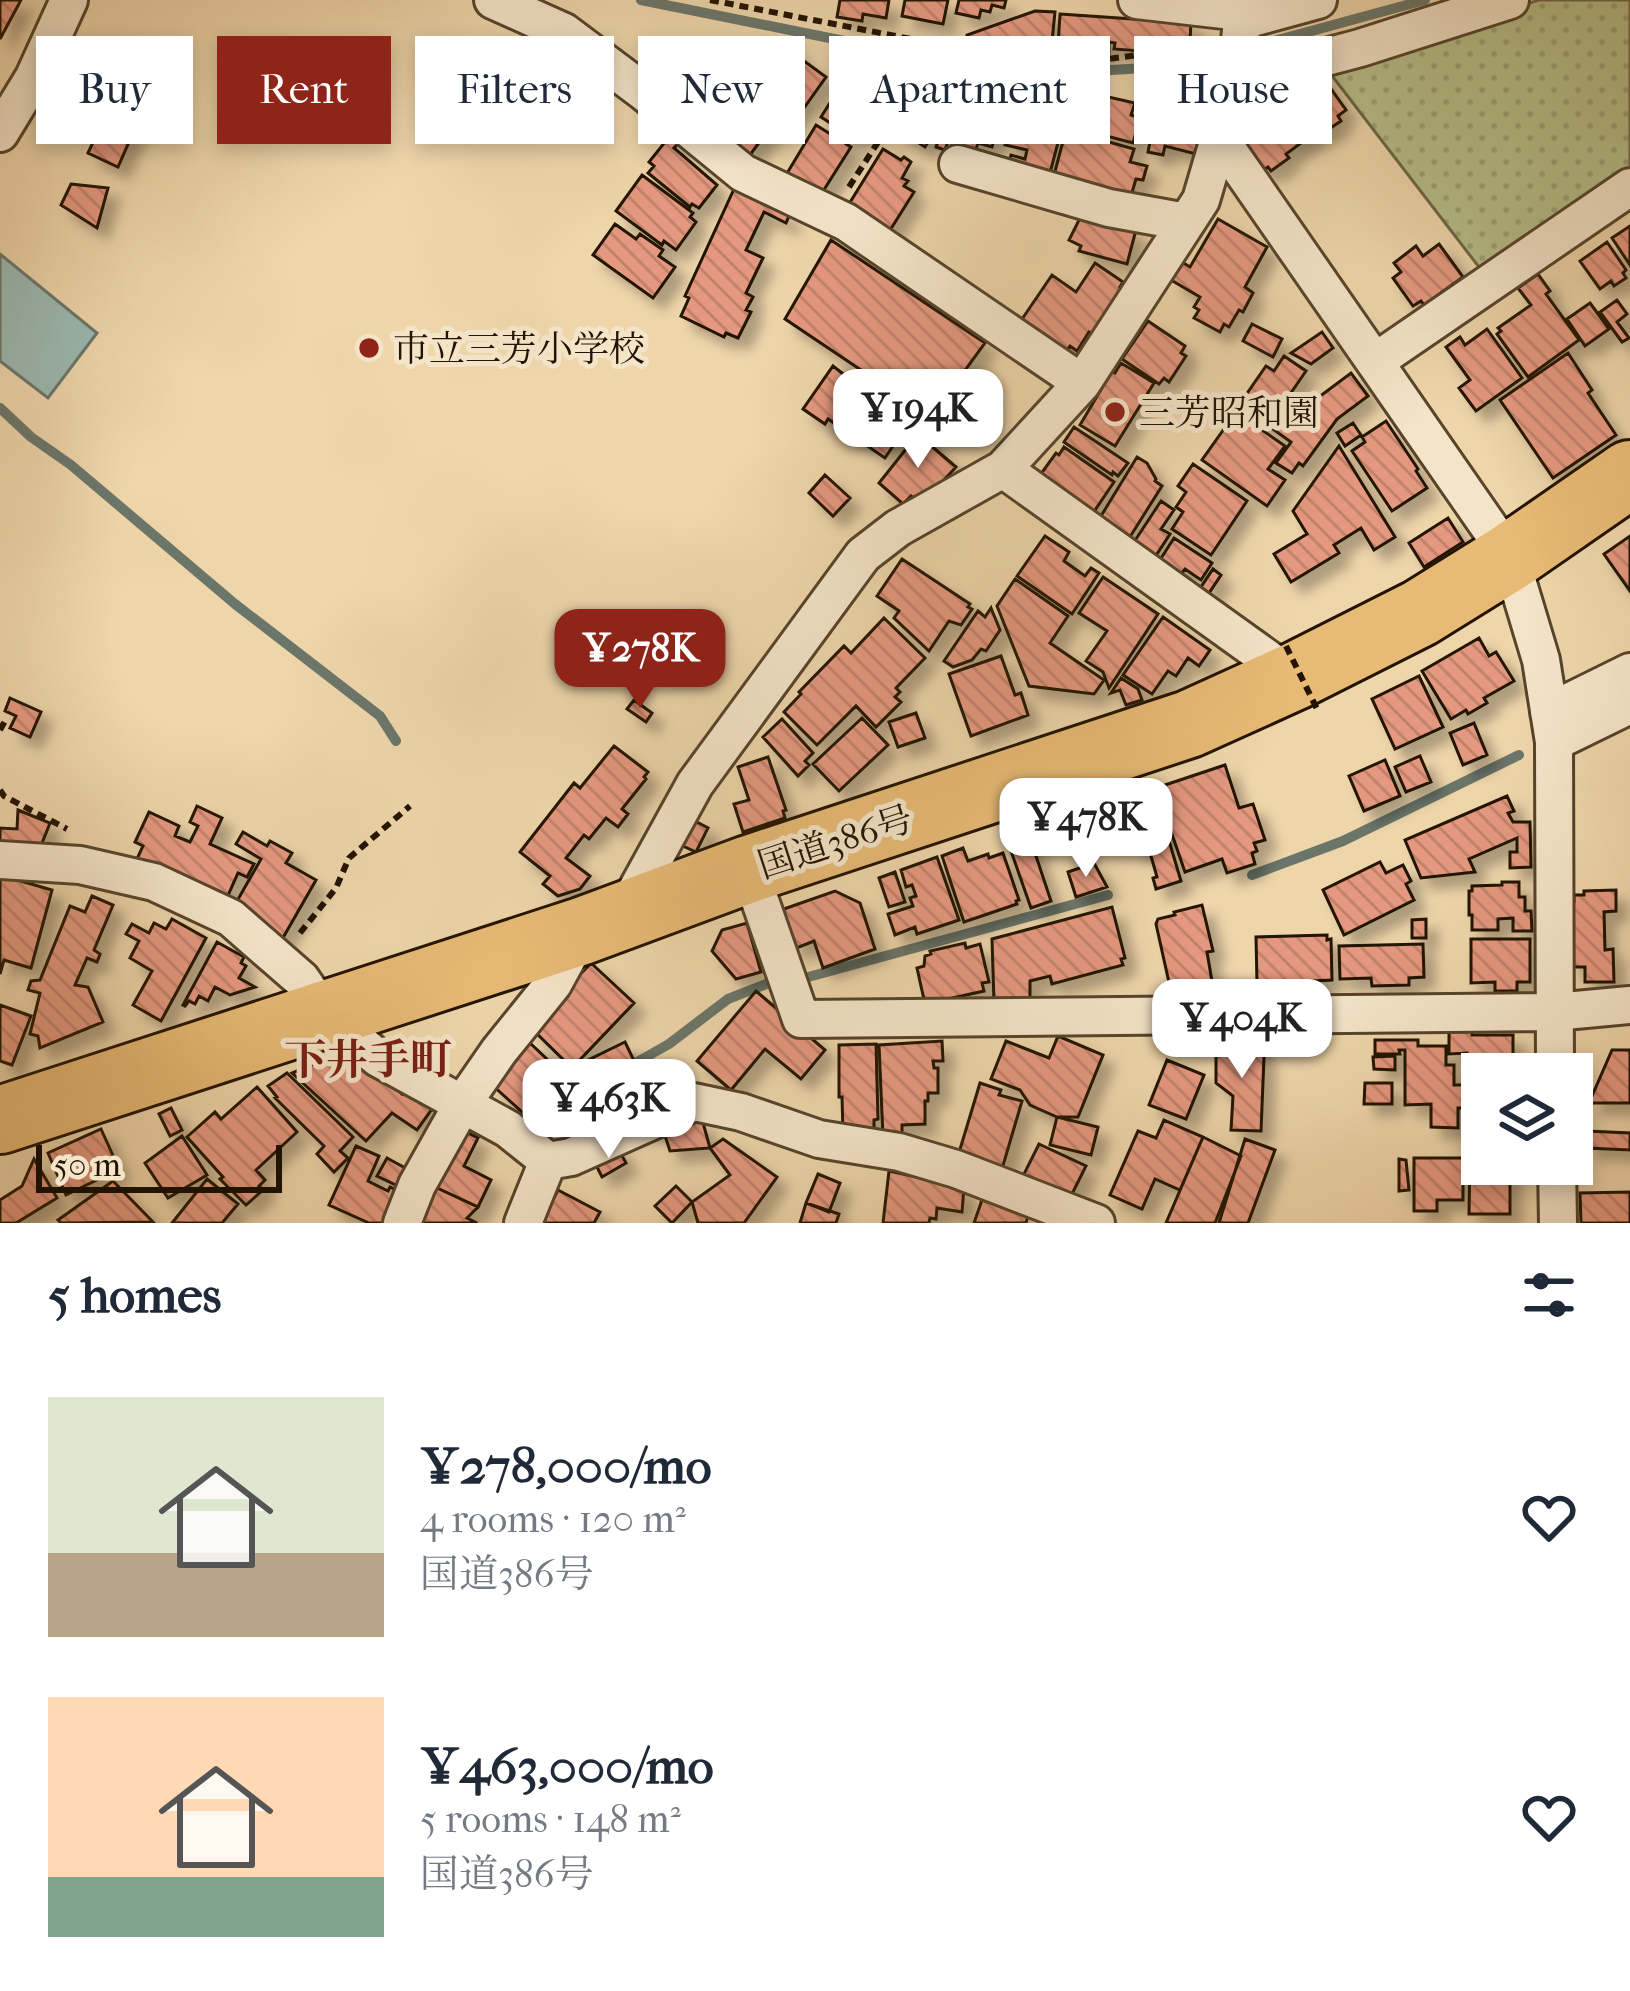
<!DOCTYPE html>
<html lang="en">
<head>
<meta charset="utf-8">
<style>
  :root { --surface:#fff; --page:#f2f2f3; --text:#1f2937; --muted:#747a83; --accent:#8f2418 }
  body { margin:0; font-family:"IM FELL French Canon","Noto Serif JP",serif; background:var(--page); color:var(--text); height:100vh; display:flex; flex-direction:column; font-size:45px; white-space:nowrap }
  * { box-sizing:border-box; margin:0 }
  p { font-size:39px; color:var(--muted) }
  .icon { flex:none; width:66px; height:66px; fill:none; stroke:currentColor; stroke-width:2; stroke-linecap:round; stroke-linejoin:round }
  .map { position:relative; height:1223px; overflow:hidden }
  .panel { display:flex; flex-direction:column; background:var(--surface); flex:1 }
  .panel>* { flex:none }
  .guide { position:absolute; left:36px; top:36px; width:1560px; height:108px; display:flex; gap:24px }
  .fabs { position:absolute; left:1461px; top:1053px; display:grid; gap:24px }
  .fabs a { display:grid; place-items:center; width:132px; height:132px; border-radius:0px; background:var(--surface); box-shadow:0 6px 18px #0003; font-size:60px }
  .scale { position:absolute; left:36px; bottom:30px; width:246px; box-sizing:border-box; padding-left:12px; border:6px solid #231301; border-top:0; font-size:33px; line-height:42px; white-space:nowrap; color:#231301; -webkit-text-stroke:9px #f4e4c8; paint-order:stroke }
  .price { position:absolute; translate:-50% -102px; padding:0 27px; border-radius:24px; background:#fff; color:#222; font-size:39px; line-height:78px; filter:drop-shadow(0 3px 6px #0008) }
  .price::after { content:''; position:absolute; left:50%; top:72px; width:36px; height:27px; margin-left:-18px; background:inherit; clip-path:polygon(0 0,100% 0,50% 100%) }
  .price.active { background:var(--accent); color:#fff }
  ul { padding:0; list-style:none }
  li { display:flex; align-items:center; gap:36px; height:300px; padding:0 48px }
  li span { display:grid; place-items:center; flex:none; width:336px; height:240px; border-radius:0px; color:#555 }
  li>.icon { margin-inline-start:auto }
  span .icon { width:144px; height:144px; fill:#fffc; stroke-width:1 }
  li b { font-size:51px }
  h2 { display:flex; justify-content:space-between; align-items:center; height:144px; padding:0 48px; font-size:51px }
  .tag { padding:0 42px; border-radius:0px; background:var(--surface); box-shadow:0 6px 18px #0003; font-size:42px; line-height:108px }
  .tag.active { background:var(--accent); color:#fff }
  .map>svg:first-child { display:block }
  .park { fill:url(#park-dots); stroke:#6c6846; stroke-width:3 }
  .water { fill:#9bb8b0; stroke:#6b766a; stroke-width:3 }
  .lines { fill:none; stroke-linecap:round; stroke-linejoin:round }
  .stream { stroke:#6b766a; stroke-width:10 }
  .building { fill:url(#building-back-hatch); stroke:#231301; stroke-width:3; filter:url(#shadow) }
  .street-casing { stroke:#56442b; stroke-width:42 }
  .highway-casing { stroke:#231301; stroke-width:72 }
  .path { stroke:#231301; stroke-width:6; stroke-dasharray:9 6; stroke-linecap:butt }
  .street { stroke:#f4e4c8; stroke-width:36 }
  .highway { stroke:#e7ba75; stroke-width:66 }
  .path-bridge { stroke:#231301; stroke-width:6; stroke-dasharray:9 6; stroke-linecap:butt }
  .poi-dot { fill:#8f2418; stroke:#f4e4c8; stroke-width:4.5 }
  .labels { text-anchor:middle; stroke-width:10; stroke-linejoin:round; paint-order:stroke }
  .poi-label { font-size:36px; fill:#231301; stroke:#f4e4c8; text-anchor:start }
  .street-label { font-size:36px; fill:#231301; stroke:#f4e4c8 }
  .quarter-label { font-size:42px; font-weight:bold; fill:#7a1f14; stroke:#f4e4c8 }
</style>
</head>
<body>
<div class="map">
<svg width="1630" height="1223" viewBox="0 0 1630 1223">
  <defs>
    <pattern id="park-dots" width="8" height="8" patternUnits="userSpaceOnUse" patternTransform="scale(3)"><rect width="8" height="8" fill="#b6be8a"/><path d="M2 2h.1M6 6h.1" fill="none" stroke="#9ca275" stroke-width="1.8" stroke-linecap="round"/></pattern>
    <pattern id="building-back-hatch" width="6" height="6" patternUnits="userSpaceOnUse" patternTransform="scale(3)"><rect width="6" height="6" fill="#e4987f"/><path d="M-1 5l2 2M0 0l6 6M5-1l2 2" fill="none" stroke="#c3826c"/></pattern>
    <filter id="shadow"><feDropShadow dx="11" dy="11" stdDeviation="6" flood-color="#0004"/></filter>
  </defs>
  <rect width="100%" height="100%" fill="#eed5aa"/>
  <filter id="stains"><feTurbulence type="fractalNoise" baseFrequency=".00167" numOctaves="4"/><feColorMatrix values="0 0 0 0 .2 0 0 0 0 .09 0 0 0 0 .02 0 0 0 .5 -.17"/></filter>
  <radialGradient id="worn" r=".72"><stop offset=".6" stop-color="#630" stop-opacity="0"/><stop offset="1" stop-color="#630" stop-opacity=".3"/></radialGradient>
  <!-- park -->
  <path class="park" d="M1539,0h91v169l-148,102 -156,-203z"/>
  <!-- water -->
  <path class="water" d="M0,254l97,79 -49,65 -48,-37z"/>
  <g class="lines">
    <!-- stream -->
    <path class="stream" d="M641,0l248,50 123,20 47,3 104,-6 68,-14
      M1249,48l176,-48
      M0,408l31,29 40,28 164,139 145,112 16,25
      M1252,875l91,-34 176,-86
      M801,979l307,-84
      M623,1070l46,-26 59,-45 41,-16
      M543,1130l33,-33 21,-12"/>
  </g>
  <!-- building -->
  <path class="building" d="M0,0h21l-21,39z
    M840,0h49l-3,18 -23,-4 -1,7 -25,-4z
    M905,0h43l-5,24 -41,-8z
    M959,0h47l-2,8 -12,-3 -2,7 -9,-2 -2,8 -23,-5z
    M1035,11l20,1 -4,39 -60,-6 1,-3 -25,-3v-4z
    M1060,14l131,9 -1,17 -8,-1v4l-29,-1v6l-13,-1v4l-26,-2 1,-6 -6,-1v11l-9,-1 -1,3 -24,-2v-6l-17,-1z
    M785,47l41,30 -22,31 -4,-3 -13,19 -9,-7 -28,38 -28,-21 5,-7 -5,-2 27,-37 4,3z
    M857,60l36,23 -12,19 -5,-3 -12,19 5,3 -9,15 -5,-3 -3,4 -31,-20z
    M128,66l25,21 -35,80 -30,-14z
    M941,72l26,15 -21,33 -3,-2 -18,29 -28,-18 35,-56 6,4z
    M1319,72l27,38 -8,6 3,5 -18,12 -3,-4 -34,25 3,4 -18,13 -3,-4 -6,4 -27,-37 18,-14 -4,-5 47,-34 3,5z
    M899,80l9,5 -12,22 -9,-5z
    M972,80l35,10 -15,57 -14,-4 -2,6 -21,-5z
    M1012,85l30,8 2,-7 27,7 -21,80 -41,-10 2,-8 14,4 2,-9 -22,-5 9,-34 -8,-2z
    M1205,90l7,2 -7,27 4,1 -9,35 -35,-9 -2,9 -15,-3 2,-10 -7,-2 8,-34 17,4 3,-12z
    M1082,91l53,12 -4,12 9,3 -7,25 -61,-16z
    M944,123l9,3 -8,24 -9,-3z
    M816,125l35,22 -31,49 -34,-21z
    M1066,130l68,19 -4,13 17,4 -4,14 -7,-1 -5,17 -77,-21z
    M669,137l9,7 -4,4 43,37 -18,23 -7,-4 -2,3 -42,-34 6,-7 -5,-4z
    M883,149l18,11 3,-3 7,5 -9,16 6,3 -4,5 10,6 -27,43 -38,-31z
    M642,175l51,38 -3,4 6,5 -20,28 -12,-9 -2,4 -46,-34z
    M71,184l37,4 -11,40 -36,-23z
    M734,189l55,27 -3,7 -22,-11 -18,38 17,8 -17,35 7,4 -7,13 5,2 -13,26 -12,-5 -2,4 -43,-21 8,-18 -4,-2z
    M1082,214l54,16 -9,34 -48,-13 2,-5 -12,-6z
    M1218,219l49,28 -22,40 8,6 -10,19 -4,-2 -10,17 -5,-3 -4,8 -26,-14 5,-8 -5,-3 6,-10 -29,-17 11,-18 8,5z
    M615,224l21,15 4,-5 23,16 -4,6 16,11 -22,31 -60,-43z
    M1630,226v39l-18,-27z
    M831,240l154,103 -54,74 -146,-98z
    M1607,242l19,28 -3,3 3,5 -12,8 -3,-5 -11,8 -20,-28z
    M1439,244l24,33 -39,28 -3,-4 -8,5 -20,-28 8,-6 -7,-9 22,-17 7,10z
    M1095,263l28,19 -3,5 7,4 -30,45 -8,-4 -12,19 -7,-5 -7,10 -45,-31 34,-50 24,17z
    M1538,274l12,17 -4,3 33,46 -51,37 -31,-43 4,-3 -3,-3 33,-23 -13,-17z
    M1617,300l10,14 -10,8 12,16 -7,4 -22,-30z
    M1590,303l19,26 -24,17 -18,-27z
    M1148,321l37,25 -4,7 5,3 -17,26 -5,-4 -5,6 -37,-25z
    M1252,324l30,15 -9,18 -30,-16z
    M1487,329l35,49 -46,33 -17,-23 11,-8 -24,-33 14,-10 5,8z
    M1322,332l11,16 -22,16 -20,-11z
    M1568,353l24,37 -4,3 28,42 -63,43 -53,-78z
    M1284,356l22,15 -20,29 18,12 4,-5 -4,-6 11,-8 4,4 32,-24 17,23 -31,23 -34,47 -4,-3 -7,10 -16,-10 15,-21 -52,-37 27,-39 8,5z
    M1121,363l33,20 -39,63 -35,-21 32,-54 3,2z
    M833,366l18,14 4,-6 44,30 -2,4 20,14 -13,18 -5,-3 -14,21 -57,-39 -3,5 -22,-15z
    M1236,412l49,34 -17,23 17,11 -18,26 -65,-46z
    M1386,421l32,48 -2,2 11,17 -35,23 -40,-60 13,-9 -3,-5z
    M1353,423l8,12 -16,11 -8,-13z
    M1074,427l54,36 -10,13 -5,-4 -1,3 -48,-33z
    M922,429l11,10 -4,5 27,23 -12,13 3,2 -29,20 -7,-6 -8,8 -24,-21z
    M1339,446l56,91 -21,13 -13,-22 -27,17 5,8 -48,29 -17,-28 33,-20 -14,-23z
    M1064,447l50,35 -25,37 -51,-41 18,-25 3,2z
    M1137,457l10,6 9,16 -1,2 7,5 -34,54 -30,-19z
    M1193,464l54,37 -36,54 -39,-26 11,-17 -7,-5 10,-15 -8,-6z
    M825,475l25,23 -17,18 -24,-23z
    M1161,501l13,9 -13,19 9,5 -17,26 -21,-15z
    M1448,518l15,24 -39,25 -15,-24z
    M1045,536l24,16 -5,9 21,15 6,-8 8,5 -27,41 -55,-38z
    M1630,536v55l-26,-37z
    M1174,538l38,25 -11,17 -16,-11 -6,8 -21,-14z
    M902,559l68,45 -2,3 4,2 -11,16 -12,-4 -20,30 -35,-33 5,-7 -22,-15z
    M1213,569l8,6 -14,21 -8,-6z
    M1103,577l55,37 -49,74 -6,-16 -17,-11 21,-30 -28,-18z
    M1015,579l53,37 -18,27 54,37 -10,14 -65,-8 -32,-80z
    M991,608l9,22 -14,21 -5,-2 -9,11 -19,7 -9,-6 34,-50 7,6z
    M1163,617l47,33 -11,16 -11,-8 -12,18 -8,-5 -16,23 -29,-19z
    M884,618l41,40 -29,30 4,4 -5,5 6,5 -25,25 -20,-21 -39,39 -33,-33 17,-18 -2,-2 45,-46 7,7z
    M1479,638l10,18 7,-4 18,29 -30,17 3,5 -19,11 -2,-4 -15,9 -29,-48z
    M1001,656l14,39 6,-2 7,22 -57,21 -22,-62z
    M1419,676l24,51 -48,22 -23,-50z
    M1121,678l17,11 4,11 -16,5 -6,-15 -9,3z
    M10,698l31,14 -11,25 -20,-9 6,-12 -11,-5z
    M634,700l18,13 -6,9 -19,-13z
    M916,713l9,25 -27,9 -9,-25z
    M862,718l26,27 -49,46 -26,-27z
    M782,719l31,34 -8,8 4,4 -11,11 -35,-39z
    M1474,723l13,32 -24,10 -13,-32z
    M614,746l34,26 -4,5 2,2 -24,30 6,5 -10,13 -12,-9 -17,21 -5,-4 -18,23 24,18 -10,13 -22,7 -15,-12 7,-8 -30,-24 54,-69 6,5z
    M1420,756l11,26 -25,10 -11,-25z
    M768,757l18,53 -3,1 2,7 -42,14 -9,-28 15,-4 -11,-33z
    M1385,760l15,36 -36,15 -15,-35z
    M1225,765l14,43 14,-4 12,36 -11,3 3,8 -5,2 3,11 -28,9 -5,-14 -37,13 -29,-84z
    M1153,787l28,94 -25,8 -3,-11 4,-1 -8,-28 -11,3 -16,-55z
    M1507,796l7,15 -6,2 5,9h17l1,45 -21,1v-16h7v-14l-48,21 6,13 -54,6 -16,-38z
    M197,806l25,12 -12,26 44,20 -7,13 -9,-4 -13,29 -89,-41 7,-15 -8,-4 14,-30 30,14 -4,10 15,6 8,-16 -8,-4z
    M18,810l32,13 -10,25 -40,-3v-17l17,1z
    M695,821l13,7 -12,24 -13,-6z
    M1026,826l25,75 -20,7 -26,-74z
    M243,832l24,14 3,-5 22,12 -6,10 30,17 -36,63 -47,-35 28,-49 -25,-15z
    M963,848l5,13 20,-7 1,4 14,-5 16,47 -3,1 1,3 -53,18 -22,-66z
    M937,857l22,63 -42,14 -2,-7 -20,8 -7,-21 25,-8 -3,-8 6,-2 -4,-11 -6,2 -5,-17z
    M1380,862l6,11 17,-8 8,16 -5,3 8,16 -70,35 -21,-45z
    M1094,863l13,24 -31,10 -8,-25z
    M895,872l10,30 -16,5 -10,-29z
    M0,875l52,15 -21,78 -27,-8 -4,14z
    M1502,882h17v15h6v14h6l1,20h-19v-13l-15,1v11h-26v-15h-3v-24h3v-5l30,-1z
    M1616,890v21l-12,1 1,38 8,-1 1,33h-29v-15h-14v-66h3v-6h10v-4z
    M835,891l25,12 15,46 -52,19 -9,-27 -20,8 -13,-39z
    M92,896l21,9 -19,45 6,4 -3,8 -10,-4 -12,27 13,2 15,35 -63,26 -2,-12 -8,-2 10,-41 -12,-3 3,-9 9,-1 30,-74 15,6z
    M1202,905l11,46 -6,1 7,41 -26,6 -2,-7 -8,2 -8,-7 -14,-63 2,-5 17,-4 -1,-3z
    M1112,907l13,51 -4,1 2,6 -71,19 -2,-8 -20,5v19l-36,2 -2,-63z
    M172,919l34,19 -45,83 -28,-16 19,-34 -22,-13 9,-17 -13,-7 6,-10 17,9 5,-10 12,6z
    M1426,919v19h-14v-18z
    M747,923l14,49 -25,7 -24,-28 10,-21z
    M1327,935v5l4,-1 1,41 -19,1v6l-50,1v-6h-6l-1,-45z
    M1471,939h59v43h-13v9h-22v-9l-24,1z
    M217,942l27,15 -3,6 5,3 -7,12 16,9 -25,8 -15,-8 -7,14 -9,-5 -4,8 -6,-3 -4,5 -2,-1z
    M965,943l1,5 14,-4 9,38 -7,1 2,8 -59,13 -8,-36 7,-2 1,-10 6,-2 -1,-3z
    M1423,944l1,33 -15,1v7l-37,1 -1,-8 -31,1 -1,-33z
    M591,963l43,40 -62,65 -42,-41z
    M756,991l69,59 -24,29 -36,-30 -34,41 -34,-29z
    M0,1005l31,11 -19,49 -12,-4z
    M1449,1031h23v4h41v21h10v18h-41v47h-15v-13h-9v20l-27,-1v-23l-26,1v-55h-6l1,4h-25v-14h43v6h28v19h8v20h13v-5h-4v-14h4v-13l-18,1z
    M1058,1036l45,19 -25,62h-21l-27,-12 -10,-15 -29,-11 15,-38 43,17z
    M1216,1040h42l6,17 -3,74 -30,-1 2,-34 -17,-13z
    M942,1041l1,20h-10l1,7h4v25h-10v8h-3v23l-23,1v12h-19l-4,-92z
    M625,1042l13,27 -48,23 -24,-15 6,-9z
    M530,1043l36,34 -36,42 -38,-34z
    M876,1044l2,75 -4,1v11l-31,1 -1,-35h-3v-52z
    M1612,1050h18v53h-41z
    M348,1052l33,23 21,19 5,-7 28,18 -18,25 -25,-17 -26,28 -74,-68 44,-18 6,5z
    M1395,1056v14l-21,-1 -1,-12z
    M1167,1060l37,15 -18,44 -37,-14z
    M659,1063l16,32 -106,48 -10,-16 33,-24 -1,-3z
    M287,1073l66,64 -13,14 8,7 -14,14 -17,-18 7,-8 -49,-48 2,-1 -9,-11z
    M980,1083l21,7 -2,5 23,6 -20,68 -44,-13z
    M1365,1083h27v21h-28z
    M257,1087l40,45 -41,38 9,10 -6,6 4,4 -17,15 -26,-26 3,-2 -36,-40 28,-25 6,7z
    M171,1108l11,22 -12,6 -11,-22z
    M1057,1117l41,10 -7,28 -41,-10z
    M702,1119l8,29 -40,3 -6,-18z
    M1164,1120l39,17 -23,53 -25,-11 -13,30 -32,-14 28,-64 18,7z
    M101,1129l18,40 -53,26 -18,-42z
    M460,1129l18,9 -14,28 27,14 -13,27 -45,-21z
    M1586,1131l44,2v17l-44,-2z
    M182,1136l25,39 -39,23 -23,-35z
    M1203,1137l38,19 -26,67h-49z
    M723,1139l54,38 -33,46h-46l-6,-21 38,-27 -20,-27z
    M1245,1139l30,11 -27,73h-29z
    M1039,1144l47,22 -15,30 -47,-22z
    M616,1145l10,18 -24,14 -9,-18z
    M356,1146l23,10 -11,25 20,10 2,-4 8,4 -14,32h-15l-40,-18z
    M1470,1157h12v7h28v50h-41z
    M387,1158l22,12 -9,17 -23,-11z
    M1414,1158h49v42h-26v11h-23z
    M34,1159l23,39 -41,25h-16v-23l22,-14z
    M1399,1159l7,1 3,30 -10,1z
    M889,1171l75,16 -2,25 -25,-4 -1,11 -6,-1 -1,5h-46z
    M818,1174l22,9 -11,29 -23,-9z
    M207,1179l31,25 -16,19h-50z
    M113,1181l40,41 -92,1 -3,-3z
    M433,1186l45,21 -11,11 10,5h-58z
    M676,1186l16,16 -20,21 -17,-17z
    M558,1190l42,22 -6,11h-53z
    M1630,1192v31h-49l-1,-30z
    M982,1200l46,15 -2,8h-52z
    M806,1203l33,11 -3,9h-36z"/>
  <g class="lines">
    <defs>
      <path id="street" d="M493,0l71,32 80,60 99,81 103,49 236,161
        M1137,0l104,12
        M1241,21l77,-21
        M1236,81l124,-33 150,-48
        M0,133l34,-56 35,-77
        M1220,139l290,418 31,103 13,82 1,332
        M958,164l151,44 77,14
        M1376,361l254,-174
        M1003,469l290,208
        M1549,712l81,-40
        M1554,742l76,-37
        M0,860l80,5 74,17 77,36 70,61 25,36 52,43 130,71 40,32 23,-4 123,-55 47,10 78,27 80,13 57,17 140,54
        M749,869l52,150 753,-7 76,-7
        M624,913l71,-129 168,-229 35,-27 105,-59 79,-86 119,-183 35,-119 8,-81
        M1557,1164l1,59
        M402,1223l15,-38 46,-82 36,-52 54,-67 29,-53
        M523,1223l25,-62"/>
      <path id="highway" d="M0,1120l582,-189 167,-62 440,-145 104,-47 127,-64 90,-56 120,-83"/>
    </defs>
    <!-- street casing -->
    <use href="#street" class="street-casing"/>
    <!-- highway casing -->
    <use href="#highway" class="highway-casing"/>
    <!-- path -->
    <path class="path" d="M710,0l222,43 106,13 70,3 83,-11 12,-7
      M1158,84l45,-8
      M849,187l71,-110 7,-36
      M0,730l5,-9
      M0,790l4,6 63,33
      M300,933l36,-45 13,-30 61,-52"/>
    <!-- street -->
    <use href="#street" class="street"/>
    <!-- highway -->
    <use href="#highway" class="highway"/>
    <!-- path-bridge -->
    <path class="path-bridge" d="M1286,646l32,65"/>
  </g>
  <!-- markers -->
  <g class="poi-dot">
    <circle cx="369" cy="348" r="12"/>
    <circle cx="1115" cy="412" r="12"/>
  </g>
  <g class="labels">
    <!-- poi labels -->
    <g class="poi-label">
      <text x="393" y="361">市立三芳小学校</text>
      <text x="1139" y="425">三芳昭和園</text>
    </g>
    <!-- street labels -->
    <g class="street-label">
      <text transform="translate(835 841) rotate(-18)" y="13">国道386号</text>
    </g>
    <!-- quarter labels -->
    <g class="quarter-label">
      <text x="368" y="1074">下井手町</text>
    </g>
  </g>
  <rect width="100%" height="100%" filter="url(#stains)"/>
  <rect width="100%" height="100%" fill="url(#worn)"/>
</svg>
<div class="fabs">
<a><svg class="icon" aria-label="layers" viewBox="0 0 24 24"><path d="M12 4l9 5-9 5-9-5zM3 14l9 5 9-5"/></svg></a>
</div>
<div class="scale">50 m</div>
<b class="price" style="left:918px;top:471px">¥194K</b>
<b class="price active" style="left:640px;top:711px">¥278K</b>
<b class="price" style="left:1086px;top:880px">¥478K</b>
<b class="price" style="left:1242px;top:1081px">¥404K</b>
<b class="price" style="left:609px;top:1161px">¥463K</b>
<div class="guide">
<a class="tag">Buy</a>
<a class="tag active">Rent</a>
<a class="tag">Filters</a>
<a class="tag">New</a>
<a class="tag">Apartment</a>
<a class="tag">House</a>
</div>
</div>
<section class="panel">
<h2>5 homes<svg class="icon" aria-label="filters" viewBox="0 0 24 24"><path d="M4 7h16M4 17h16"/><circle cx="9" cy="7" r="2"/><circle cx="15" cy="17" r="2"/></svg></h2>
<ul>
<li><span style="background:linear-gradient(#dfe7d0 65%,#b9a48a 0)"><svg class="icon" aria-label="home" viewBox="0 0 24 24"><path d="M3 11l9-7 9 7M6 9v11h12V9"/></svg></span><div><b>¥278,000/mo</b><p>4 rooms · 120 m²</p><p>国道386号</p></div><svg class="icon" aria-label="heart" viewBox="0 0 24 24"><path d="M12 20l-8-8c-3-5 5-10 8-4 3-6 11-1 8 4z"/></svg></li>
<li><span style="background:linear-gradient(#ffd9b3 75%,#7fa58c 0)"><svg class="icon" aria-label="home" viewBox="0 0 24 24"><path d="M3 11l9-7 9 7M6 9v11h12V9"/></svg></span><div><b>¥463,000/mo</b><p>5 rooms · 148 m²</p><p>国道386号</p></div><svg class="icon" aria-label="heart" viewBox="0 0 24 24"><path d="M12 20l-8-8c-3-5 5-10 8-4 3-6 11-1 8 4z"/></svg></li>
</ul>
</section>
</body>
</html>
